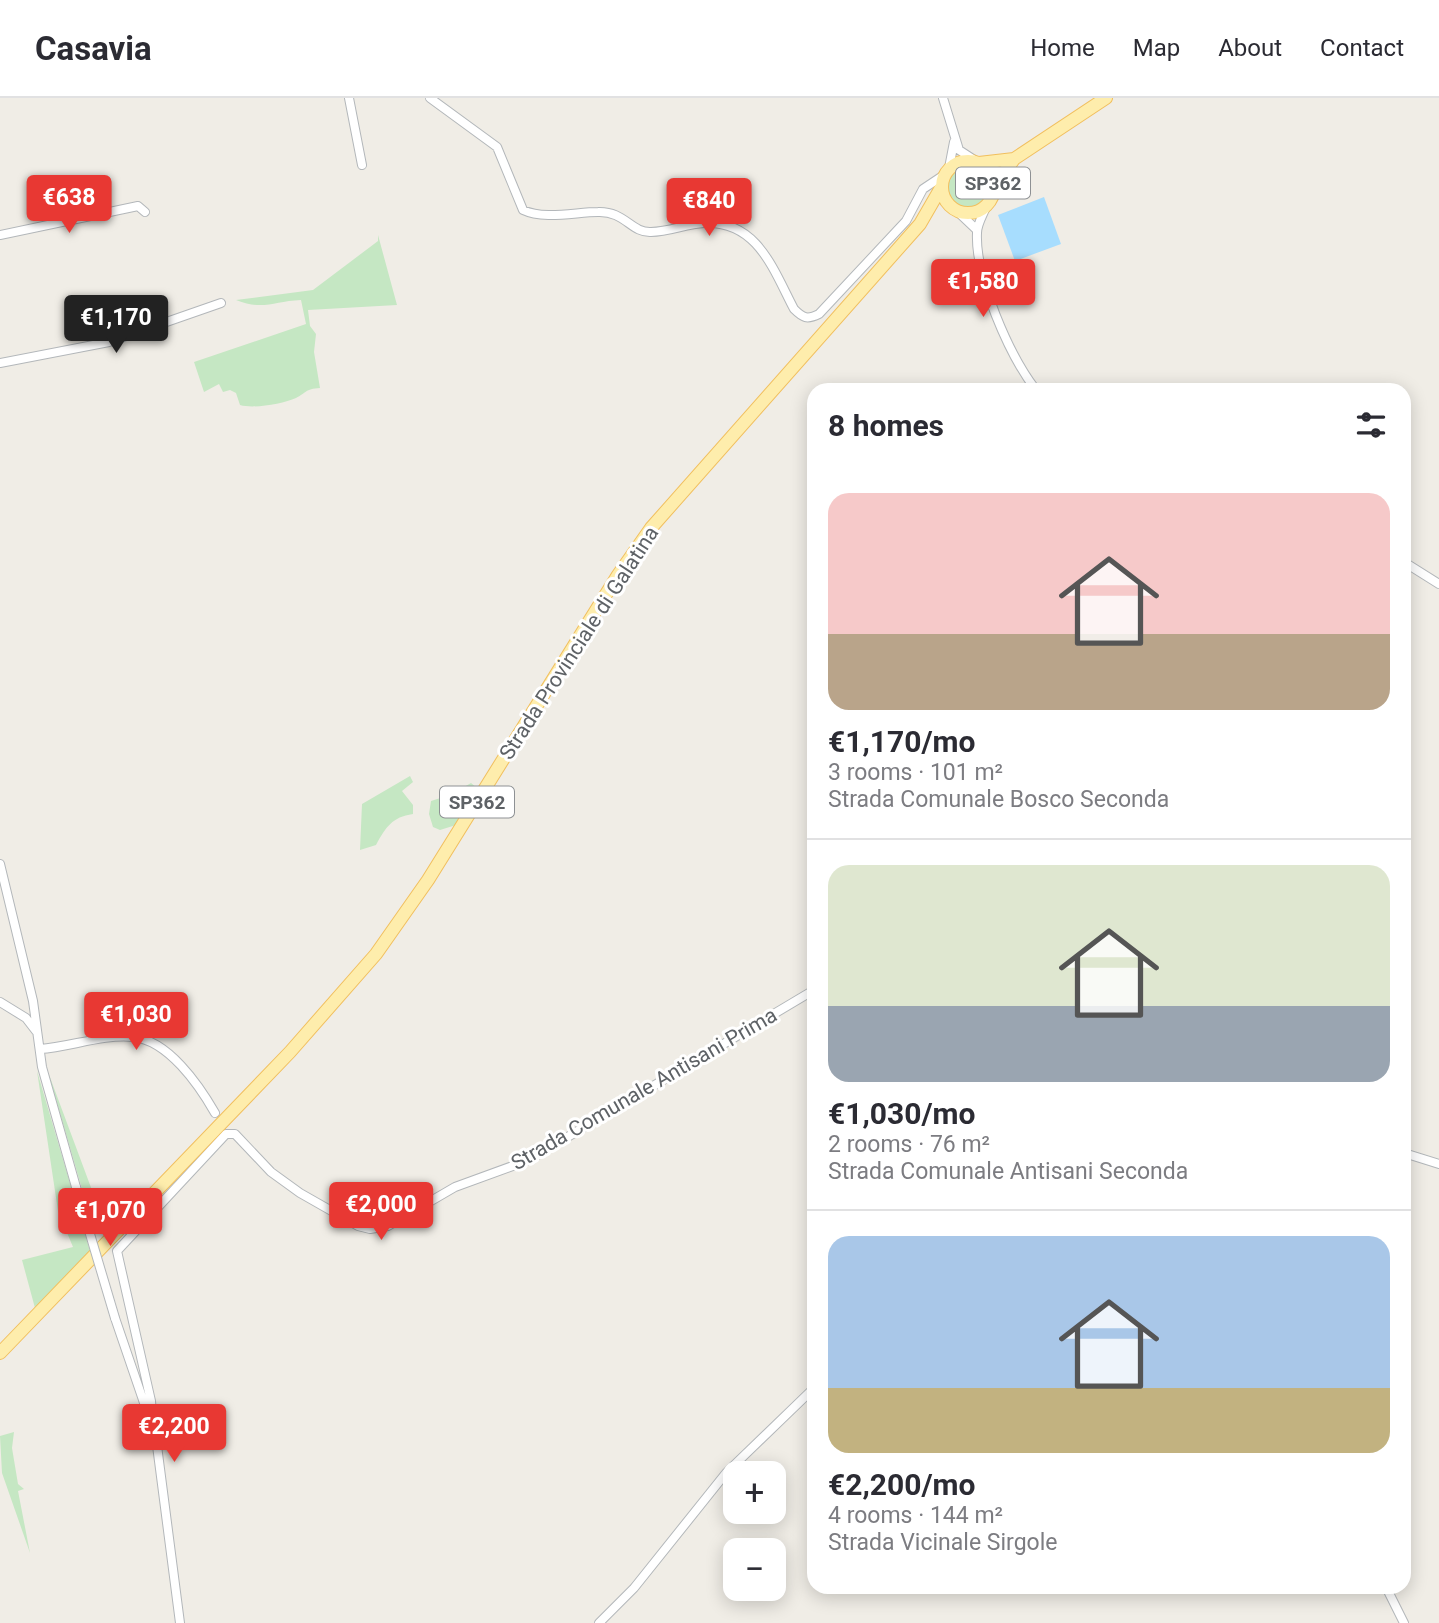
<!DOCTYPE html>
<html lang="en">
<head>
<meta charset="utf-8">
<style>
  :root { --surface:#fff; --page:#f7f7f7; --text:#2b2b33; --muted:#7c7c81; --line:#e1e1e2; --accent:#e83833 }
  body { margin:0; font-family:Roboto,sans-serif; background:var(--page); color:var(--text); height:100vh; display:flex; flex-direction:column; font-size:26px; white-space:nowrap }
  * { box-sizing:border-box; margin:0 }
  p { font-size:23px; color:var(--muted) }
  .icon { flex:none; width:38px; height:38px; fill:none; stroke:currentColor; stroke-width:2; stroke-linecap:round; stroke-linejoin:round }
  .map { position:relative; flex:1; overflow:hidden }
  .drawer { position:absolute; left:807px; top:285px; width:604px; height:1211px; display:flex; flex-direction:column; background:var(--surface); border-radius:21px; box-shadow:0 4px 18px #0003 }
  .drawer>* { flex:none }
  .fabs { position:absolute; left:723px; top:1363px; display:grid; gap:14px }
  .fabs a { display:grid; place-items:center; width:63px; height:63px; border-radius:14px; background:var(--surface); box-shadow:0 4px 18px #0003; font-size:35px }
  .price { position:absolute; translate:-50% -60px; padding:0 16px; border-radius:7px; background:var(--accent); color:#fff; font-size:23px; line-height:46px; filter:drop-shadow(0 2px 4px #0008) }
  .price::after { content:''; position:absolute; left:50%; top:42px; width:21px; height:16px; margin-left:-10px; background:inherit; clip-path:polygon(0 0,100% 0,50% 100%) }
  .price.on { background:#222; color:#fff }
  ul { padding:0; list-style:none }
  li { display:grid; align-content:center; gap:14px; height:371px; padding:0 21px }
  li+li { border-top:2px solid var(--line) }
  li span { display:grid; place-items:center; height:217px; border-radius:21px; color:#555 }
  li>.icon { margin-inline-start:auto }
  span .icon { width:126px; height:126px; fill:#fffc; stroke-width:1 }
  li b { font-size:30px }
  h2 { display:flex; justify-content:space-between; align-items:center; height:84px; padding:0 21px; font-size:30px }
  header { display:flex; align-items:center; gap:42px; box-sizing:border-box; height:98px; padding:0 35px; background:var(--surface); border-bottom:2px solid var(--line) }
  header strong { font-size:33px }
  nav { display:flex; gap:38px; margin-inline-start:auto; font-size:24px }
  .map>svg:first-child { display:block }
  .green { fill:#c5e7c3 }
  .water { fill:#a7ddfe }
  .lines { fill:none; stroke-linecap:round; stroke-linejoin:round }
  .street-casing { stroke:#b3b7ba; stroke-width:10 }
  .primary-casing { stroke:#f1bf5e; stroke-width:14 }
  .street { stroke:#fff; stroke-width:8 }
  .primary { stroke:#feedac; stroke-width:12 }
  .street-bridge-casing { stroke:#b3b7ba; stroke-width:10; stroke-linecap:butt }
  .street-bridge { stroke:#fff; stroke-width:8 }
  .labels { text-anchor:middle; stroke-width:6; stroke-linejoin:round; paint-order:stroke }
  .shield { fill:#fff; stroke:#8e9194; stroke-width:2 }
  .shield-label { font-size:19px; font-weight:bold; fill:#5e6266 }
  .street-label { font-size:21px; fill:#5e6266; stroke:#fff }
</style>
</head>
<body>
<header>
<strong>Casavia</strong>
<nav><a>Home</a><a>Map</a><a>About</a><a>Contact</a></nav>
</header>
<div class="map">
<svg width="1439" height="1525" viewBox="0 0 1439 1525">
  <rect width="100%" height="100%" fill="#f0ede6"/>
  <!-- green -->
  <path class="green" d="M947 89a20 20 0 1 1 40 0a20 20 0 1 1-40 0Z
    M378,137l19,70 -89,5 2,16 6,8 -2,18 6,36c-15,1 -14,5 -24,10 -13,6 -43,11 -56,7l-4,-12 -6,-3 -7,2 -4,-8 -15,8 -10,-30 112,-38 -5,-24c-27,1 -38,11 -65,0l77,-10 65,-49z
    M410,678l3,6 -11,9 11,14v9c-21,3 -27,13 -37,31l-16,5 2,-46z
    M471,685l6,5 -21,37 -16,5 -7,-3 -4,-13 2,-13 19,-6z
    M37,973l53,180 -55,57 -13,-48 51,-13 -15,-36z
    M48,974l51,137 -10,4z
    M14,1334l-2,16 6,36 6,5 -6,2 12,62 -28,-80 -2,-37z"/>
  <!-- water -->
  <path class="water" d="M1044,99l17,47 -46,17 -17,-46z"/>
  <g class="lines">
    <defs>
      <path id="street" d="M349,0l13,67
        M430,0l67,49 26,63c21,10 53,2 75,2 27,-1 33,21 53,20 18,0 35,-8 53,-9 53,-3 69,46 90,86 9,9 13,11 25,5l87,-93 17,-32 21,-14
        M943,0l16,52 20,13
        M949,70l5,-26
        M986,109c-3,8 -9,17 -9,26 -2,44 32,122 59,157
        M957,113l20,19
        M0,137l138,-29 7,6
        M0,265l109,-21 112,-39
        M1404,464l35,22
        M0,766l33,137 9,66 34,120
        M0,904l26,16 10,13
        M40,951c30,-2 63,-15 93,-12 35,3 66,48 82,76
        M1404,1055l35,11
        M115,1220l41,120 24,185
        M153,1328l-2,-25 -34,-150 109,-117h9l36,38 29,21 58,33 12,3 18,-3 67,-39 74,-27 285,-170
        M1386,1489l18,36
        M599,1525l35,-35 92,-115 88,-85"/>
      <path id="primary" d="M942 89a26 26 0 1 1 52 0a26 26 0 1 1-52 0Z
        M979,65l35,-4
        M994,90l20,-29 92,-61
        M0,1255l290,-301 86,-98 52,-74 190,-305 33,-47 269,-304 22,-38"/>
    </defs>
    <!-- street casing -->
    <use href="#street" class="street-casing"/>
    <!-- primary casing -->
    <use href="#primary" class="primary-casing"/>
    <!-- street -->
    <use href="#street" class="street"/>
    <!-- primary -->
    <use href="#primary" class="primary"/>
    <defs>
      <path id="street-bridge" d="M76,1089l39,131"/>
    </defs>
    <!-- street-bridge casing -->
    <use href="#street-bridge" class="street-bridge-casing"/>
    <!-- street-bridge -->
    <use href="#street-bridge" class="street-bridge"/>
  </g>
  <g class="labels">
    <!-- shield labels -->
    <g class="shield">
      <rect x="956" y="69.5" width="74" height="31" rx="5"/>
      <rect x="440" y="688.5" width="74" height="31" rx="5"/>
    </g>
    <g class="shield-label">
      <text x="993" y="92">SP362</text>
      <text x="477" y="711">SP362</text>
    </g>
    <!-- street labels -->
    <g class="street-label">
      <text transform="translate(579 545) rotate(-57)" y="7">Strada Provinciale di Galatina</text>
      <text transform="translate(644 991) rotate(-30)" y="7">Strada Comunale Antisani Prima</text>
    </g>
  </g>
</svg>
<div class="fabs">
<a>+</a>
<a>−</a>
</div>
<b class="price" style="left:69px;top:137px">€638</b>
<b class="price" style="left:709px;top:140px">€840</b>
<b class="price" style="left:983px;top:221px">€1,580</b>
<b class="price on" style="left:116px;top:257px">€1,170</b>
<b class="price" style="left:136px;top:954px">€1,030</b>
<b class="price" style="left:381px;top:1144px">€2,000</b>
<b class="price" style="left:110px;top:1150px">€1,070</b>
<b class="price" style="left:174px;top:1366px">€2,200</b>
<section class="drawer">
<h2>8 homes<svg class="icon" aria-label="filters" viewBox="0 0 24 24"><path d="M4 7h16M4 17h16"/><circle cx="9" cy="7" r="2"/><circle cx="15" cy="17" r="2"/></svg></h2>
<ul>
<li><span style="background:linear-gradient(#f6c9c9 65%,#b9a48a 0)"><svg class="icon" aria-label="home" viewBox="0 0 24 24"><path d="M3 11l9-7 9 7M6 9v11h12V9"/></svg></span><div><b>€1,170/mo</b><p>3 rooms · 101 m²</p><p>Strada Comunale Bosco Seconda</p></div></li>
<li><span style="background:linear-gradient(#dfe7d0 65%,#9aa5b1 0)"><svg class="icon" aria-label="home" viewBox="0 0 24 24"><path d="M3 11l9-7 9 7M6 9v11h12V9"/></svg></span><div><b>€1,030/mo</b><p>2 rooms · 76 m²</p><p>Strada Comunale Antisani Seconda</p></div></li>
<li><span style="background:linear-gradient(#a9c7e8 70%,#c2b280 0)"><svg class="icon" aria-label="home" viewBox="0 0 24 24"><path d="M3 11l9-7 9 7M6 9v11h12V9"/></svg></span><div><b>€2,200/mo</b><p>4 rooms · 144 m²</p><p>Strada Vicinale Sirgole</p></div></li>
</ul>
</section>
</div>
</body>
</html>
